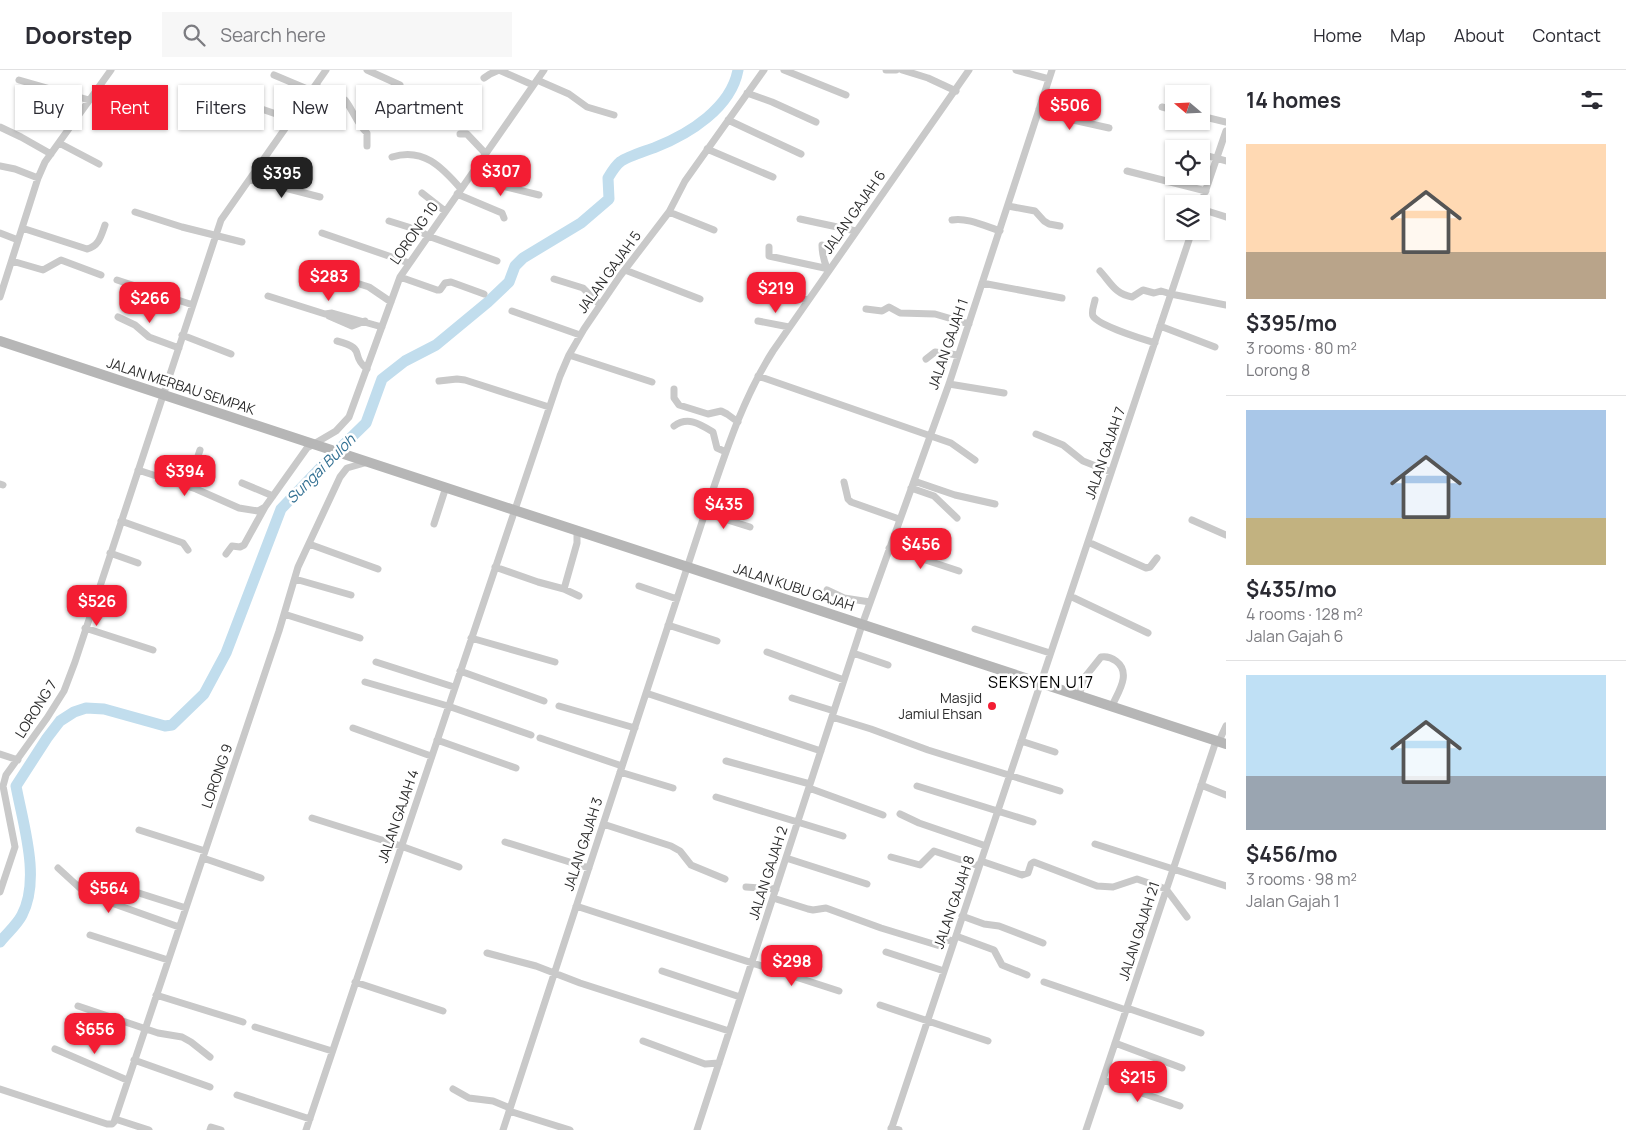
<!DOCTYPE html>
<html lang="en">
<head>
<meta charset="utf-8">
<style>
  :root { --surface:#fff; --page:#f7f7f7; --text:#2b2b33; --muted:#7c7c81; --line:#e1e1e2; --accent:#f31d33 }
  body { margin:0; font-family:Manrope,sans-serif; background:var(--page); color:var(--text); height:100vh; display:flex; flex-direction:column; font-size:19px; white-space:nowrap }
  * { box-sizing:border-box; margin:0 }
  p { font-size:16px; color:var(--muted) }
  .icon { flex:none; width:28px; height:28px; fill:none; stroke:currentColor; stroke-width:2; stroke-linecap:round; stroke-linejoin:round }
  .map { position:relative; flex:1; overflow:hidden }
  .side { display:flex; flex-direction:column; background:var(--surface); width:400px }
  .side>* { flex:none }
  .banner { position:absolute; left:15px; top:15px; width:475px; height:45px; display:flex; gap:10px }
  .needle { width:32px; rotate:289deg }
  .buttons { position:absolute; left:1165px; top:15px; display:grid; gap:10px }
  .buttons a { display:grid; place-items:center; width:45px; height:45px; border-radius:0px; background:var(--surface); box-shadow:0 1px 4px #0004; font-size:25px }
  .price { position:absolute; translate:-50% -42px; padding:0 11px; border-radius:10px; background:var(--accent); color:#fff; font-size:16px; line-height:32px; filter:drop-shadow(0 1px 2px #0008) }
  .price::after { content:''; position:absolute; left:50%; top:30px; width:15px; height:11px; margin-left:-8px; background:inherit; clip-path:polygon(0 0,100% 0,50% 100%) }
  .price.active { background:#222; color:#fff }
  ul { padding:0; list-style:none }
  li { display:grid; align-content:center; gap:10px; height:265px; padding:0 20px }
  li+li { border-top:1px solid var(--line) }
  li span { display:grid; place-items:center; height:155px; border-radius:0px; color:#555 }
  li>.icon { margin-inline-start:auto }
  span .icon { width:90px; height:90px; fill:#fffc; stroke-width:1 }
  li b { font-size:21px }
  h2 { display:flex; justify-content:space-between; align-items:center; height:60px; padding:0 20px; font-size:21px }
  .pill { padding:0 18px; border-radius:0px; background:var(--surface); box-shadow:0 1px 4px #0004; font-size:18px; line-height:45px }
  .pill.active { background:var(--accent); color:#fff }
  header { display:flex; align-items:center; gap:30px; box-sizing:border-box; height:70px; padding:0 25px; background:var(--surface); border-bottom:1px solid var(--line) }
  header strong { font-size:24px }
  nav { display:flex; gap:28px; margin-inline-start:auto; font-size:18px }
  .search { width:350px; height:45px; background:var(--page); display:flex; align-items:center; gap:12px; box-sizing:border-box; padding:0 18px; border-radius:0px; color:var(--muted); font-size:19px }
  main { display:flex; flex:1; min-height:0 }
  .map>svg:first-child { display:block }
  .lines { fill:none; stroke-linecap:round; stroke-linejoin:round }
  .river { stroke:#c1dded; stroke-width:11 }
  .street { stroke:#c9c9c9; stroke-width:7 }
  .secondary { stroke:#b6b6b6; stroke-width:10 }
  .poi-dot { fill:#f31d33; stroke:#fff; stroke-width:2 }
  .labels { text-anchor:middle; stroke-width:5; stroke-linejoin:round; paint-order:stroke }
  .street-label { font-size:14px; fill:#2c2c2c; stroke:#fff }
  .poi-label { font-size:14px; fill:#2c2c2c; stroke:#fff; text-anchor:end }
  .water-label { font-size:15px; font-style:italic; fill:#347193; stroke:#fff }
  .quarter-label { font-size:16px; letter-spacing:1px; fill:#000; stroke:#fff }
</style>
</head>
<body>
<header>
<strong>Doorstep</strong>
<div class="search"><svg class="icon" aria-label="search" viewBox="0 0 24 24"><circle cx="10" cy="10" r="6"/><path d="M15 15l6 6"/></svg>Search here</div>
<nav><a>Home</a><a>Map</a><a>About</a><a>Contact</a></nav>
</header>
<main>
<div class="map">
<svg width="1226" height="1060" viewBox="0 0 1226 1060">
  <rect width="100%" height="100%" fill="#fff"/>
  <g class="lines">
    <!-- river -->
    <path class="river" d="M0,872c7,-9 17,-17 22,-27 19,-36 1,-91 -6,-129l31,-48 13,-17 14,-9 12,-4 18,1 61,17 7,-1 32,-31 22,-41 55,-144 43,-45 42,-41 16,-44 23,-18 31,-16 52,-43 21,-20 6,-16 8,-8 58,-35 28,-24 -1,-21c3,-5 7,-12 12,-16 8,-6 26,-11 36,-15 33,-13 75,-39 82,-77"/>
    <!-- street -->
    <path class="street" d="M367,0l33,15
      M784,0l62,25
      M886,0h10
      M902,0l26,8 28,13
      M1016,0l33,9
      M274,5l38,16
      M484,8l6,-4 9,-4 34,15
      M19,10l70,20
      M537,10l32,14 18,13 27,8
      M315,16l30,14c8,10 12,24 22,33v13
      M747,23l25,9 44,20
      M227,27l52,18 11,7
      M1162,37l12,3
      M1039,39l25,9 45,10
      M1201,46l25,6
      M728,50l73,34
      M0,57l21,10 30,17
      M460,64h7l18,19
      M59,73l40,21
      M1176,74l13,5
      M707,79l66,28
      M1201,84l25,7
      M392,87c31,-10 50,10 69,32
      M0,96l15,3 23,9
      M1127,101l79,20
      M471,105l23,9 45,11
      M250,109l70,18
      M422,123l23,18
      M457,124l45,19 2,5
      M1201,134l25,-73
      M1008,136l27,5 9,10 5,3 11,2
      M1201,139l25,8
      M135,142l47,15 60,15
      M669,142l45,18
      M800,149l56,12
      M952,150c14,-3 33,6 48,11
      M389,151l29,9 10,6 69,25
      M22,158l65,21c12,-3 14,-13 18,-24
      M0,163l18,7
      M322,163l87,30
      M822,175c0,8 2,16 5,23
      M769,177v9l60,13
      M12,191l31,9 18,-10 40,15
      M315,200l54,17 22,15
      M625,200l75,29
      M1100,201c11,12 15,23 32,26l11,-7 11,3 7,-2 10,3 55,11
      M400,207l37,13h3l5,-7 6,-1 33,12
      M752,207l18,3 2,3 1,7 3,4 32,6
      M554,209l29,9 17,17
      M117,210l76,25
      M982,213l80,15
      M268,226l57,18 7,-1 50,14
      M0,227l38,-119 7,-16 66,-92
      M1095,230c-1,5 -4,12 -2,16 6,10 50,23 62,27
      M866,239l16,2 7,-4 11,6 35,1 34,10
      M512,241l68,24
      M329,246l23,10 13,-5
      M118,247l17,8 14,12 30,11
      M758,251l31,6
      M1160,256l55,21
      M182,265l49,19
      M337,271c31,8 12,14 30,28
      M569,285l83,27
      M926,289l9,-7 23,3
      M758,306l193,67 24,17
      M439,311l18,-2 8,1 84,27
      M949,314l55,9
      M674,319v9l5,7 29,9 13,-3 6,3 11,8
      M674,356c14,-10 26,-2 39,6l4,16 9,4
      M1036,364l27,11 20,16 28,11
      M138,400l58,19 43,19 19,3 7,-4 42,-59 29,-17 13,-14 51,-140 144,-207
      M171,411c16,-7 24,-13 29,-31
      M914,411l41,14 40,9
      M844,412l4,17 3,3 48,17
      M242,413l31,13
      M0,414l3,1
      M911,418l23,8 23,22
      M705,443l45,14
      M1192,450l34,15
      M121,451l62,22 5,7
      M434,454l12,-37
      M1088,472l58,26 4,-1 7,-9
      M309,474l69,25
      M889,478l70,23
      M110,483l28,10
      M226,484l6,-8 8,1 4,-2 21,-38
      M495,497l43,15 26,7 15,7
      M295,509l56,16
      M639,516l38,13
      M564,519l13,-46v-13
      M827,520l17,8 26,4
      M1070,526l78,37
      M284,544l76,24
      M668,555l49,16
      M85,558l68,22
      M975,559l75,24
      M471,568l84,24
      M767,582l77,28
      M853,583l35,12
      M376,592l78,25
      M460,601l84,30
      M365,612l83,24 83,29
      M646,623l175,58
      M1079,625l6,-18 16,-20c6,-1 11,1 15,4 16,12 2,31 -4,45
      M792,628l42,13
      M559,636l76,22
      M832,647l39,12 57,21 132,41
      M353,658l78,28
      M540,668l82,28
      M437,670l79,28
      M1021,671l34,11
      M1219,671l7,-15
      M0,684l18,6
      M726,691l84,23
      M620,702l53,16
      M1201,715l25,10
      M917,716l116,36
      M809,718l74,27
      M716,727l127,39
      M900,744l19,9 67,23
      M312,748l89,28 58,21
      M603,754l68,22 9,5 11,14 34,14
      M139,760l66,21
      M505,772l84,26
      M1095,774l131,42
      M891,787l29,8 14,-14 45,15
      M203,788l58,20
      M786,788l81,26
      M981,791l41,14 6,-2 3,-9 3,-2 63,24 16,1 24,-8 29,10 21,28
      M58,798l24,22 10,6 87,31
      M746,817l30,2
      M123,818l63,20
      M0,822l15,-45 -12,-61 3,-11 41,-57 17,-27 11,-29 146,-442 105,-150
      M773,828l35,11 5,1 13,-2 55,20 59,18 3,-7 11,2
      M576,836l263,85
      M962,846l22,8 15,2 44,17
      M90,865l78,25
      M956,866l38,14 8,15 25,10
      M886,882l58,19
      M487,883l49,13 44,17 149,48
      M662,901l78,26
      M355,912l88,29
      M1044,912l82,28
      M156,925l87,27
      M880,935l108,36
      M78,936l80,27 24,4 9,5 19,15
      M1127,938l74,25
      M255,957l77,24
      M643,971l62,23 14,-1
      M1115,973l67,25
      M55,979l72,31
      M134,990l76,27
      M1103,1010l77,26
      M0,1019l107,35h5l2,-2 165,-491 19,-64 42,-90 7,-9 21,-6
      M453,1019l16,9 24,3 17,7
      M237,1025l73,24
      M509,1041l61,19
      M115,1049l34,11
      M891,1058l8,2
      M210,1060l1,-3 10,3
      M306,1060l254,-754 9,-21 15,-26 36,-53 49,-64 16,-31 79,-111
      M503,1060l202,-617c19,-55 36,-112 68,-162l196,-281
      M697,1060l165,-505 87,-241 103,-314
      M891,1060l301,-899
      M1086,1060l130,-389"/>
    <!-- secondary -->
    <path class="secondary" d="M0,271l1226,403"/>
  </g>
  <!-- markers -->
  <circle class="poi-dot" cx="992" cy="636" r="5"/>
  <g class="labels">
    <!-- street labels -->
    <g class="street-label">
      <text transform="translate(854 142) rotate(-55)" y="5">JALAN GAJAH 6</text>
      <text transform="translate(414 163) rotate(-55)" y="5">LORONG 10</text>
      <text transform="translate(609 202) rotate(-54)" y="5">JALAN GAJAH 5</text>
      <text transform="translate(948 274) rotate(-71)" y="5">JALAN GAJAH 1</text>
      <text transform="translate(181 316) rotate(18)" y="5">JALAN MERBAU SEMPAK</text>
      <text transform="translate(1105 383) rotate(-71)" y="5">JALAN GAJAH 7</text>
      <text transform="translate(794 517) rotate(18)" y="5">JALAN KUBU GAJAH</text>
      <text transform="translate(36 639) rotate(-58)" y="5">LORONG 7</text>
      <text transform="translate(217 706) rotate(-71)" y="5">LORONG 9</text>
      <text transform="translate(398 746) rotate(-71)" y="5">JALAN GAJAH 4</text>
      <text transform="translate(583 774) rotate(-72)" y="5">JALAN GAJAH 3</text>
      <text transform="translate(768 803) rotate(-72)" y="5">JALAN GAJAH 2</text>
      <text transform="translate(954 832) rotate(-71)" y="5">JALAN GAJAH 8</text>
      <text transform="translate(1139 861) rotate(-72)" y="5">JALAN GAJAH 21</text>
    </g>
    <!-- poi labels -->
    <g class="poi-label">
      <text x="982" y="633">Masjid<tspan x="982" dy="16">Jamiul Ehsan</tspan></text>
    </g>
    <!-- water labels -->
    <g class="water-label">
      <text transform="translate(321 399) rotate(-45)" y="5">Sungai Buloh</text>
    </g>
    <!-- quarter labels -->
    <g class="quarter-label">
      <text x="1041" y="618">SEKSYEN U17</text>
    </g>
  </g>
</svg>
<div class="buttons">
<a><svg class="needle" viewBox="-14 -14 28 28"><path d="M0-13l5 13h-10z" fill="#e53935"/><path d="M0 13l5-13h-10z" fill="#7c7c81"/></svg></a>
<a><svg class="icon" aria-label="locate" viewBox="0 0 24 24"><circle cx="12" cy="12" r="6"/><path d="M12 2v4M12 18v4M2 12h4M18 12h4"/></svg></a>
<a><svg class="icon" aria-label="layers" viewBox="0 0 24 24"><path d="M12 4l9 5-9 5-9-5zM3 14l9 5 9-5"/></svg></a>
</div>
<b class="price" style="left:1070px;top:61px">$506</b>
<b class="price" style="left:501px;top:127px">$307</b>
<b class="price active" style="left:282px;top:129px">$395</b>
<b class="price" style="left:329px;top:232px">$283</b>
<b class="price" style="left:776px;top:244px">$219</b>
<b class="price" style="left:150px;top:254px">$266</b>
<b class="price" style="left:185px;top:427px">$394</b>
<b class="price" style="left:724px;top:460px">$435</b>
<b class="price" style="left:921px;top:500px">$456</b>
<b class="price" style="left:97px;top:557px">$526</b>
<b class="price" style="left:109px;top:844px">$564</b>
<b class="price" style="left:792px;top:917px">$298</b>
<b class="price" style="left:95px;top:985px">$656</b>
<b class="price" style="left:1138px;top:1033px">$215</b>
<div class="banner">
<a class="pill">Buy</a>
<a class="pill active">Rent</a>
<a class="pill">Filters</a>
<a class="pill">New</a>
<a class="pill">Apartment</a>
</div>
</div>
<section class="side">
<h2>14 homes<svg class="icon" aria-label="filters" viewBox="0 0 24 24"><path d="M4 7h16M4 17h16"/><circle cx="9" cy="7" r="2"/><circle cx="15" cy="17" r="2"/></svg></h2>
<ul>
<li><span style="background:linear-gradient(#ffd9b3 70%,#b9a48a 0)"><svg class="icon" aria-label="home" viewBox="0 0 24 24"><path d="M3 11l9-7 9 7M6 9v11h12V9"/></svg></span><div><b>$395/mo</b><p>3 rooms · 80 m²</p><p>Lorong 8</p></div></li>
<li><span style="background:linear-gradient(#a9c7e8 70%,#c2b280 0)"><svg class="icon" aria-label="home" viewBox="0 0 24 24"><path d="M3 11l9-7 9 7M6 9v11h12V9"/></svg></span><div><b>$435/mo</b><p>4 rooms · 128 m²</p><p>Jalan Gajah 6</p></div></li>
<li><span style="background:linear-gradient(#bfe0f5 65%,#9aa5b1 0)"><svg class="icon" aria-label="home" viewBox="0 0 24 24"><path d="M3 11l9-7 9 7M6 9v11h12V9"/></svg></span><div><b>$456/mo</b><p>3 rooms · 98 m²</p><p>Jalan Gajah 1</p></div></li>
</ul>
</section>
</main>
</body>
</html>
